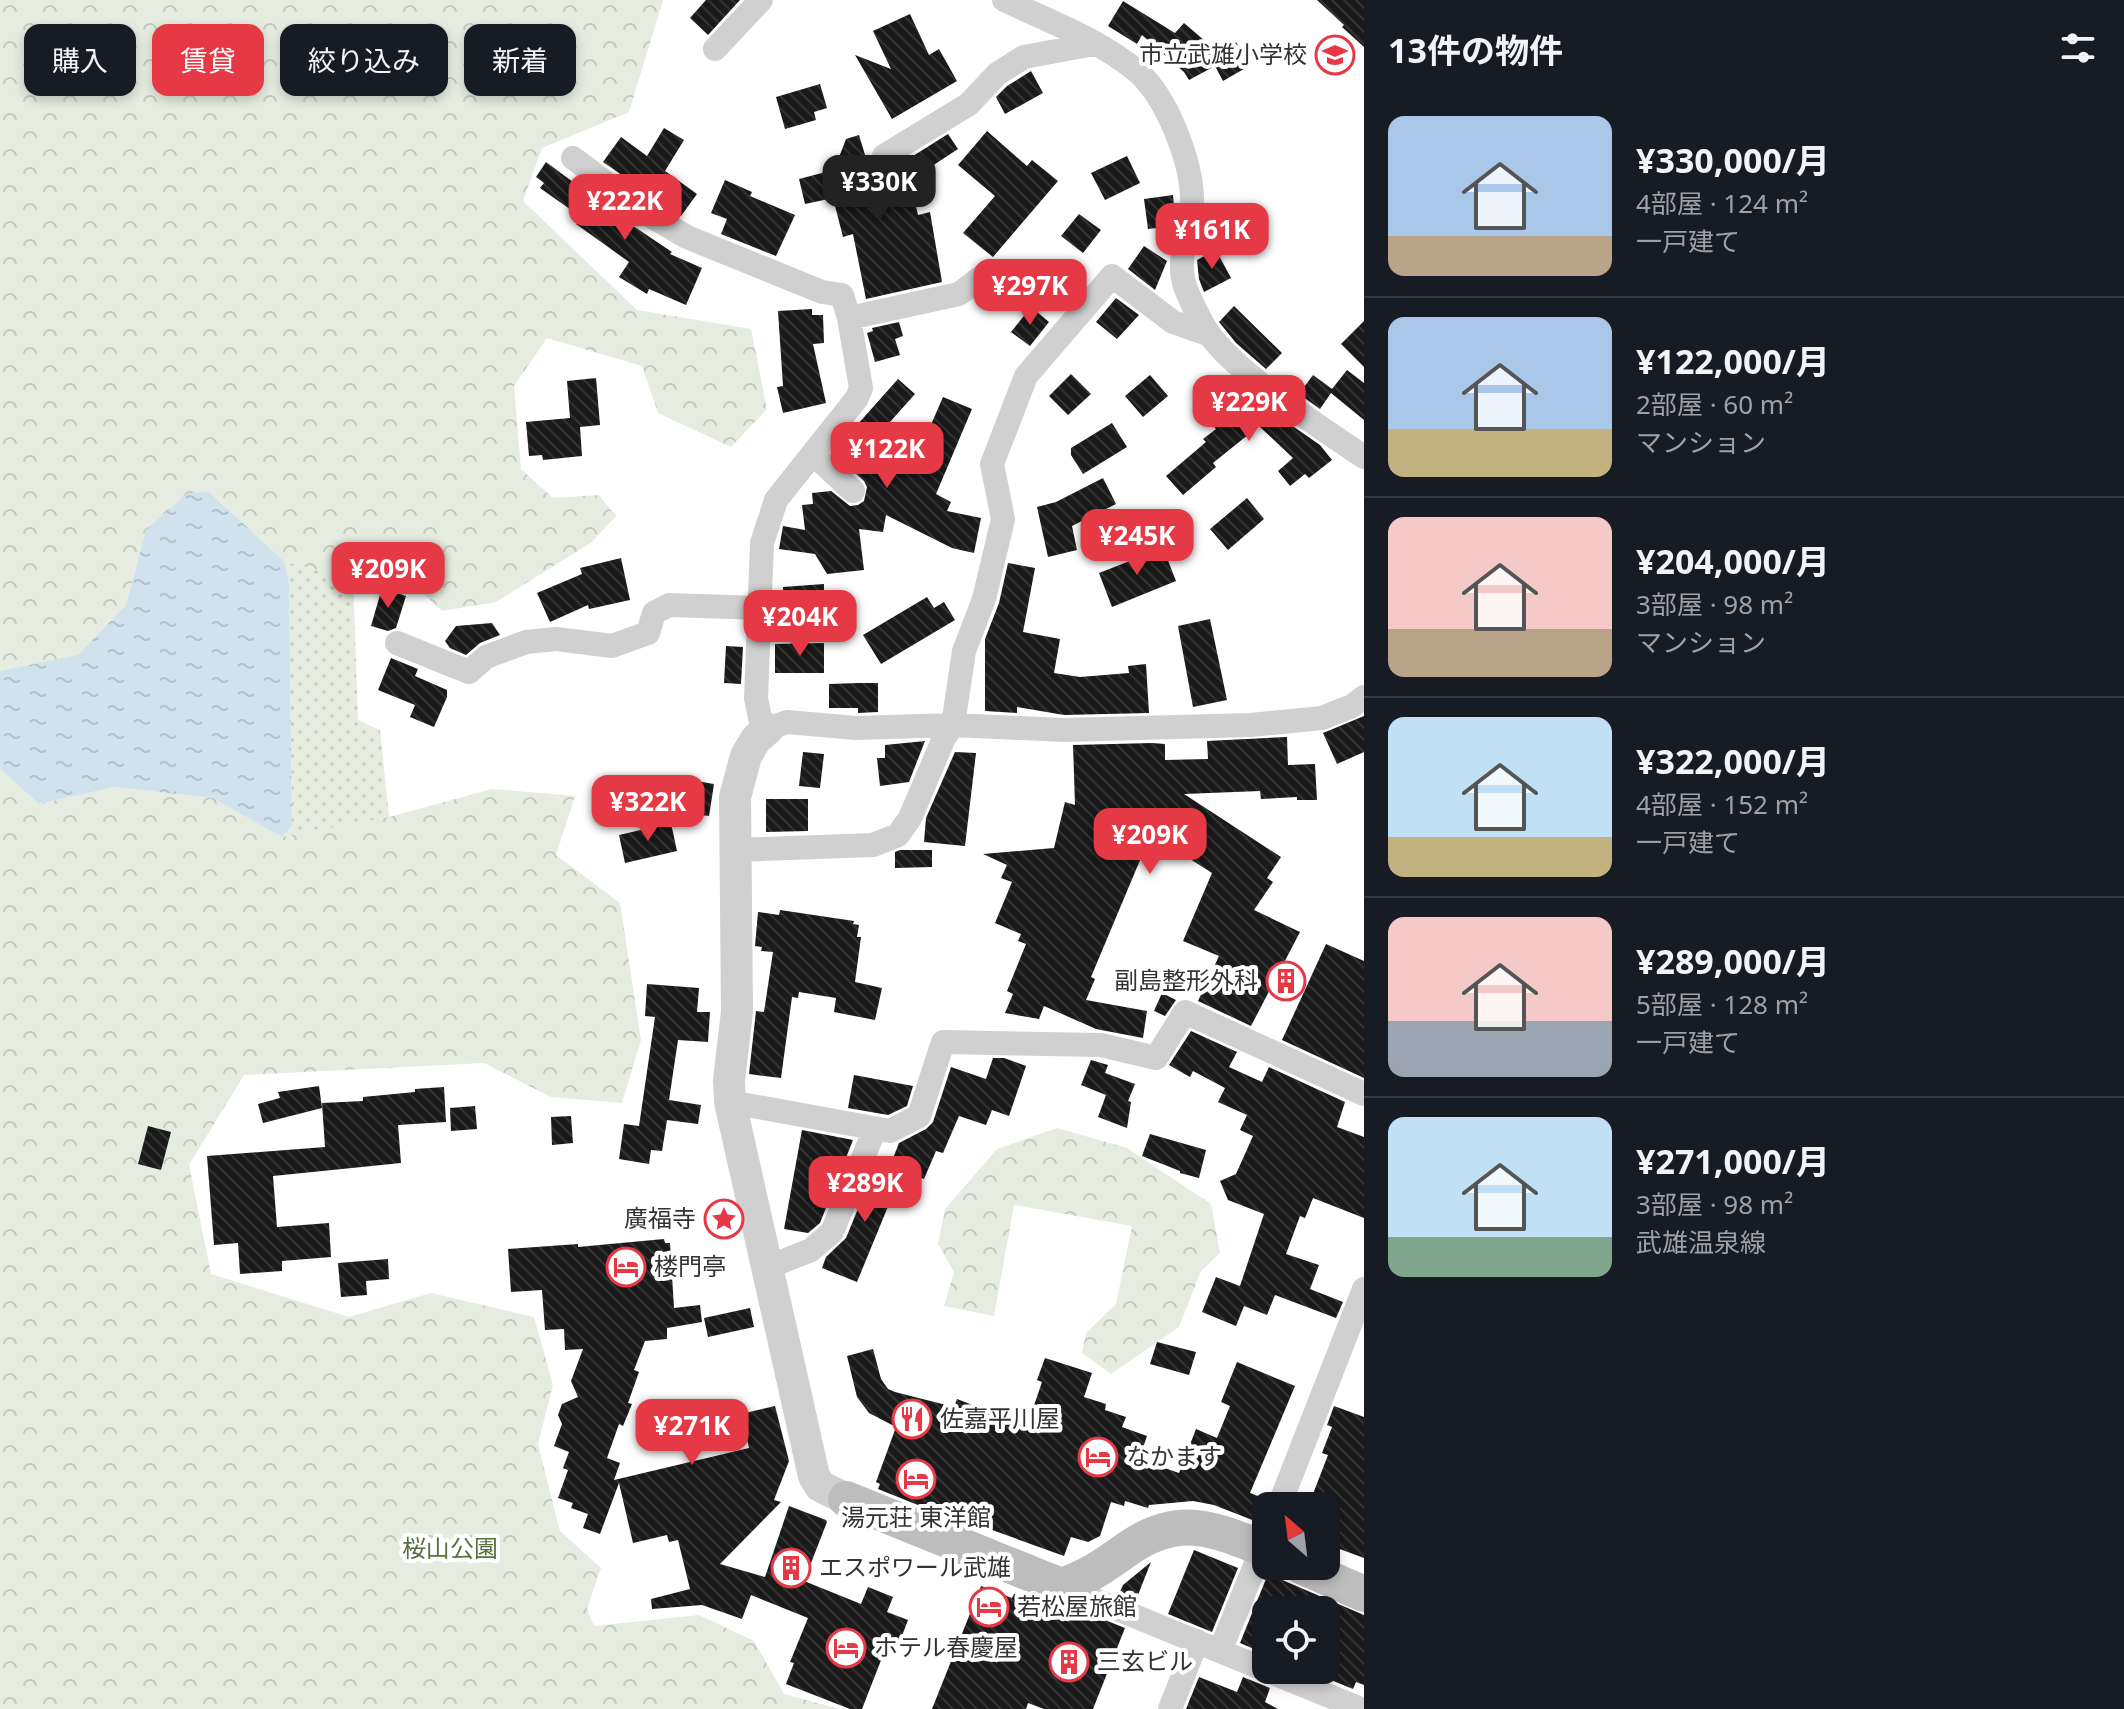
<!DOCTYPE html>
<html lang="ja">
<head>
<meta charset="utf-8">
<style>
  :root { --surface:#171b24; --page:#242831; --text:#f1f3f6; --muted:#9ea1a6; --line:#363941; --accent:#e63946 }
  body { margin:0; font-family:"Noto Sans","Noto Sans JP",sans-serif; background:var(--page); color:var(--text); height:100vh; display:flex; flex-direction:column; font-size:30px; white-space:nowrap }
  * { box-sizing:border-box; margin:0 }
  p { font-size:26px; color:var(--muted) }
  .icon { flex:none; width:44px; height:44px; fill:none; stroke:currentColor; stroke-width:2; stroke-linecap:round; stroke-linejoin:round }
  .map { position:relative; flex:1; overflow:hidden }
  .sheet { display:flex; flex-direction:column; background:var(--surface); width:760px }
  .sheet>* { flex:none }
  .banner { position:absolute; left:24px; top:24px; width:760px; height:72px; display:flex; gap:16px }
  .needle { width:52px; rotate:332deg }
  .controls { position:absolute; left:1252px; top:1492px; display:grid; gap:16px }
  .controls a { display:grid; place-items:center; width:88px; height:88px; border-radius:16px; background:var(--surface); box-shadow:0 4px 12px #0003; font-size:40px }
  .price { position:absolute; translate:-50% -68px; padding:0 18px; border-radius:16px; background:var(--accent); color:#fff; font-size:26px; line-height:52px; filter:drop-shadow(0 2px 4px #0008) }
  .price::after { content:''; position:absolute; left:50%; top:48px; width:24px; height:18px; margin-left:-12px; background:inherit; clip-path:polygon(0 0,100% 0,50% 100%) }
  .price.selected { background:#222; color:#fff }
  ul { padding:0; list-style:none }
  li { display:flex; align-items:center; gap:24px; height:200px; padding:0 24px }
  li+li { border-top:2px solid var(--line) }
  li span { display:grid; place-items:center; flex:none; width:224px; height:160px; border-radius:16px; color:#555 }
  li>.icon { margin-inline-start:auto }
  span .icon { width:96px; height:96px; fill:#fffc; stroke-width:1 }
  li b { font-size:34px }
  h2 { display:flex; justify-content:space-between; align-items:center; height:96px; padding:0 24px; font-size:34px }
  .chip { padding:0 28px; border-radius:16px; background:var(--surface); box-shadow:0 4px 12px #0003; font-size:28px; line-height:72px }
  .chip.selected { background:var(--accent); color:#fff }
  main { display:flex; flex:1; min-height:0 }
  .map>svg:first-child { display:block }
  .grass { fill:url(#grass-dots) }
  .forest { fill:url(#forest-crowns) }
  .water { fill:url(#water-ripples) }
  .building { fill:url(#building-back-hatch) }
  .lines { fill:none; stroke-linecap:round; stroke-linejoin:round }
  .minor { stroke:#d0d0d0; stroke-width:24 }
  .tertiary { stroke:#d0d0d0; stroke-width:32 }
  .secondary { stroke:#bdbdbd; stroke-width:36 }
  .labels { text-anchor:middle; stroke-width:8; stroke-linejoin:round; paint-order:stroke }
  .poi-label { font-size:24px; fill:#333; stroke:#fff; text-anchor:start }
  .park-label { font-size:24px; fill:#56703f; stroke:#fff }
</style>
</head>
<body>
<main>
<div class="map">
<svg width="1364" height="1709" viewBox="0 0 1364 1709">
  <defs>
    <pattern id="grass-dots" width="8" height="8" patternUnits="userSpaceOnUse" patternTransform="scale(2)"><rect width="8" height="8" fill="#e6ecdf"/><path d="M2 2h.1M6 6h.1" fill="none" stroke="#c6cbc0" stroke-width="1.8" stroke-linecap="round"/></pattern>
    <pattern id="forest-crowns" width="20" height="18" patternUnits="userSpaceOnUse" patternTransform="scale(2)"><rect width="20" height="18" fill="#e6ecdf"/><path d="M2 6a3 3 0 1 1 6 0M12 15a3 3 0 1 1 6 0" fill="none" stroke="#c6cbc0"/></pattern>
    <pattern id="water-ripples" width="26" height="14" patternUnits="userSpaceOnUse" patternTransform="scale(2)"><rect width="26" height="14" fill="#cfe2ee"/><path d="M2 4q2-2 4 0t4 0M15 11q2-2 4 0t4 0" fill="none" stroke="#b2c2cd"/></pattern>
    <pattern id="building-back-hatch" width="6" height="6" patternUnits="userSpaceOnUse" patternTransform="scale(2)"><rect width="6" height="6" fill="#1a1a1a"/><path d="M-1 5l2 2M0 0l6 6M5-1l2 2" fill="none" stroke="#333"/></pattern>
  </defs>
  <rect width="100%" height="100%" fill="#fff"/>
  <!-- grass -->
  <path class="grass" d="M285,562l68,16 5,142 22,10 9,87 -107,20 10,-11 -3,-242z"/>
  <!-- forest -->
  <path class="forest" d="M0,0h663l-34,112 -87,36 -19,53 114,109 114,19 16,80 -36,38 -73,-34 -16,-47 -95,-28 -33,48 7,83 32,29 46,-3 17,21 -24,26 -96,60 -54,9 -35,-33h-54l-68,-16 -76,-70 -63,38 -20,75 -48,51 -78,15z
    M0,769l39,35 76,-17 99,11 68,39 107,-20 103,-28 83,7 -19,59 64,48 21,137 -19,63 -71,-6 -67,-34 -240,12 -55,90 22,109 138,43 82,-24 103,24 19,68 -15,59 22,87 41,37 -14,41 7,17 105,-11 55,26 30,53 56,15h-840z
    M1057,1128l70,20 84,56 9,49 -19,18 -22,56 -68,47 -29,-21 4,-20 30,-29 16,-78 -118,-21 -20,111 -50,-10 10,-34 -16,-28 7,-35 52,-60z"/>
  <!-- water -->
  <path class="water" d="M209,492l76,70 4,22 3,242 -10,11 -69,-39 -98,-11 -76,17 -39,-35v-98l78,-16 48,-50 20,-75 42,-37z"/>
  <!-- building -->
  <path class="building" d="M706,0h34l-32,35 -18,-17z
    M1317,0h47v47l-22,-20 2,-2z
    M1123,1l52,32 9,-10 34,29 18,-10 13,24 -26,15 -8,-15 -26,14 -5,-8 -42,-37 -5,9 -29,-18z
    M910,14l19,41 10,-6 18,32 -65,38 -37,-64 36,14 -18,-38z
    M1031,71l12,22 -38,21 -9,-17 11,-11z
    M820,84l7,24 -13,4 2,8 -31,9 -9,-32z
    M664,128l20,12 -19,31 32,23 -16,22 -78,-54 18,-25 26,19z
    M987,131l40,35 5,-6 26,21 -65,76 -30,-24 32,-37 -37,-31z
    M948,134l10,15 -35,23 -10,-16z
    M859,135l13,43 36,-8 10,45 12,-3 12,70 -76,17 -13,-65 -10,3 -10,-39 -28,6 -6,-25 38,-10 -1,-4 10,-26z
    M1127,156l13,27 -35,17 -14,-27z
    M546,162l31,23 -2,2 97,65 -2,2 32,14 -16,37 -37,-16 -2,5 -28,-17 10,-15 -53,-38 5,-7 -41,-29 4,-5 -8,-6z
    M725,180l27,12 -2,4 45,19 -19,41 -55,-22 6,-15 -16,-6z
    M1173,195l2,21 -2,10 -25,3 -4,-30z
    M1079,214l22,16 -18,23 -22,-17z
    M1144,246l23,15 -12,29 -27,-21z
    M1216,250l15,28 -27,14 -5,-13 -2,-19z
    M1116,298l23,17 -22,24 -21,-17z
    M1234,306l48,47 -16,16 -30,-26 -17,-21z
    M1031,307l18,15 -19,24 -19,-14z
    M812,309v6h11l1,28 -11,1 13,59 -43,10 -6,-26 6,-1 -5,-75z
    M1364,321v46l-23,-23z
    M899,322l4,14 -8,3 5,16 -25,7 -8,-29 6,-2 -1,-3z
    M1347,370l17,13v37l-33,-27 -11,16 -21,-15 14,-19 19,14z
    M1071,374l20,20 -23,21 -19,-19z
    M1150,375l18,21 -25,21 -18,-21z
    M596,378l4,47 -20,2 2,29 -39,4 -1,-5 -13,1 -3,-34 44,-4 -3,-37z
    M898,379l17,15 -42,47 7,5 -6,6 36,21 33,-76 29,12 -36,85 15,8 -4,9 34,7 -7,35 -22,-5 -66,-33 -3,17 -24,-3 5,41 -37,4 -12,-20 -36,-5 4,-23 22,4 -3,-25 11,-1 -1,-11 19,-2 19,15 8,-1 6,-4 3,-14 -3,-6 -31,-29z
    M1239,388l41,33 1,-3 39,27 12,15 -23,18 -4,-4 -15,12 -12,-15 15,-13 -34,-32 -46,37 3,4 -33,28 -17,-19 40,-34 -3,-3 13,-10 -10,-12 18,-15 6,8 6,-7 -6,-5z
    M1112,423l15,24 -44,27 -12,-19v-7z
    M1103,478l13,26 -44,22 5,24 -29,7 -11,-50 19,-5z
    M1247,498l17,21 -36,31 -18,-21z
    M1163,548l13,33 -64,26 -13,-34z
    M621,558l9,42 -41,9 -1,-4 -38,17 -13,-29 45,-19 -2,-6z
    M1008,563l27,5 -12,64 37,7 -6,34 26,4 49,-4 -1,-7 18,-2 3,49 -85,2 -47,-8v6l-32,-2v-72l14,-36z
    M824,584v23l-40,2 -1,-22z
    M382,588l24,8 -10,32 -8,3 -17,-5z
    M927,597l7,11 10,-6 11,18 -74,44 -18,-29z
    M1210,619l17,81 -34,7 -15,-81z
    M492,623l8,12 -20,8 -14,12 -16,-7 -5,-7 11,-15z
    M824,643v30h-49v-29z
    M726,646l17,1 -2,37 -17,-1z
    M391,658l27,11 -3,7 32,14v7l-13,30 -24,-10 5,-12 -37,-15z
    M858,683h20v29l-20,1v-5h-29v-24z
    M1364,716v36l-27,12 -14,-31z
    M1287,737l1,28 27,-1 2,36h-20v-3l-36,2 -1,-8 -76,3 97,63 -14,21 6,4 -19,28 46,22 -49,94 -53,-25 21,-45 -36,-15 29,-68 -61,-39 -60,143 4,2 -9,21 61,11 -4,27 -47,-9 -52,-23 -5,13 -34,-6 8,-19 -6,-3 19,-47 -8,-3 3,-7 -26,-11 17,-41 -11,-4 6,-13 -24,-11 71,-6 11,-46 10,3 -2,-60 79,-2 13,1v16l43,-1 -1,-18z
    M925,741l-16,41 -29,4 -3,-28h8v-13z
    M803,752l21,2 -4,34 -21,-2z
    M955,752l21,1 -11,93 -41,-4 2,-24z
    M696,781l18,3 -5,32 -17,-2z
    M766,799h42v32l-42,1z
    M671,823l6,28 -52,12 -6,-28z
    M900,850h32v17l-37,1v-16z
    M780,910l74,11 -1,3 6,1 -2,12h4l-6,45 27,6 -7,32 -41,-8 2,-14 -37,-6 -1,6 -6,-1 -11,81 -32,-4 7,-63 8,1 9,-60 -12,-1 1,-4 -7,-1 3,-34 21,3z
    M1326,944l38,17v117l-82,-38z
    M647,984l52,4 -2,24h13l-2,30 -30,-2 -9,60 32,5 -3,19 -31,-4 -5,31 -11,-1 -2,14 -30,-5 5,-35 15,2 16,-109 -10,-1z
    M1162,993l14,7 -11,16 -11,-5z
    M1191,1031l46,21 -8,15 33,15 7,-15 76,35 -8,25 27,10v81l-51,-20 -8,20 -5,-2 -14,38 33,11 -9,24 33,13 -7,16 -61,-23 -8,20 -23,-9 -8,20 -34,-14 14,-35 24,9 24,-72 -36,-14 -8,-19 16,-7 17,-38 -13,-6 7,-15 -29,-13 7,-14 -32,-17 -3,6 -21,-12z
    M993,1058h11l22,8 -17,50 -17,-6 -6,15 -27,-9 -16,37 -7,-2 -12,28 -34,-13 9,-23 27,-14 7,-7 18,-55 35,12z
    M1091,1060l17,5 -3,8 30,11 -7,17 3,1 -4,26 -29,-11 8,-22 -25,-10z
    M854,1075l59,11 -6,20 -19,9 -40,-7z
    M319,1086l3,22 -59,15 -5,-19 22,-6 -2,-6z
    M444,1087l2,35 -48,3 3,38 -128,13 4,51 52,-4 2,34 -49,4v10l-42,3 -2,-31 -24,2 -7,-89 118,-9 -3,-44 41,-2v-4l52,-5v-3z
    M475,1106l2,23 -26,2 -1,-23z
    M571,1116l2,27 -21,2 -1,-28z
    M148,1126l23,6 -10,38 -23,-6z
    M802,1130l51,10 -33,83 -12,10 -24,-4z
    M1150,1134l56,16 -7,28 -19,-5v-2l-38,-15z
    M878,1160l25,10 -46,112 -35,-14 4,-11 20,-19z
    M664,1239l1,4h5l4,65 26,-3 2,17 -35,6v11l-22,2 -11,29 5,2 -11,31 4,1 -9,22 -4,-2 -12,34 13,5 -6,17 135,-32 -8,-34 34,-8 14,55 -15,39 7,2 -61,62 45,13 24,-71 37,14 1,2 -23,59 57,23 7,-17 25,10 -6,15 21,8 -13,34 -10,-4 -23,59h-12l-64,-25 8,-21 -4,-1 18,-44 -57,-23 -9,24 -40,-14 -50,4 -1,-10 39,-10 -12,-49 -9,2 -2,-7 -34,8 -14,-60 -19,51 -17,-6 5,-14 -17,-6 2,-5 -15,-5 10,-28 -5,-2 6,-16 -15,-6 8,-22 -4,-9 4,-11 16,-7 -7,-16 12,-32 -18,1 -1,-21 -19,1 -3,-40 -31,2 -3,-43 70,-5v3z
    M388,1259l1,20 -23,2 1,14 -26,2 -3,-34z
    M750,1308l4,19 -46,10 -4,-19z
    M1157,1342l39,10 -7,23 -39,-11z
    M873,1349l8,30 7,10 7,3 59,15 3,-8 70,27 15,-44 -5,-2 8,-22 47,15 -8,24 22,7 -1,6 21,7 -4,10 25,9 -8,23 40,14 17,-44 21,9 13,-32 -9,-4 16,-40 58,24 -45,107 16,6 -6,24 -46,-18 -21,-4 -44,4 -1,3 -23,-7 -1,5 -13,-4 -11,34 -12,6 -17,-5 -7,19 -83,-30 -1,4 -102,-41 2,-5 -4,-2 20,-55 -27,-14 -12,-16 -10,-41z
    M1334,1406l30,11v141l-38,-14v-45l-13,-5 15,-39 -6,-2 10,-26 -5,-2z
    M1194,1550l44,18 -26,64 -44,-18z
    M1151,1562l-15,38 -17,-6 4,-9z
    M1268,1574l96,41v70l-8,-3 -3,7 -27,-11v-68h-60v44l-26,-11z
    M981,1586l31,12 2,-4 54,21 4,-8 53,21 -32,81h-49l-16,-6 -2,6h-94z
    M1199,1677l38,15 6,-15 27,11 -5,14 13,7h-92z"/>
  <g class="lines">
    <!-- minor -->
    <path class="minor" d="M1004,0c45,21 96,40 134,72 29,26 53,88 54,126 1,28 -16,58 -8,85 4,13 19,44 27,54 35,43 106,88 153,120
      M715,49l46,-49
      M884,156l85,-52 28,-30 27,-17 70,-13
      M573,158l76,57 38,22 135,55 20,3 7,23 12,70 -4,10 -81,102 -14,43 -6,155 4,20 8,11 19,-7 69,6 97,-3 111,5 187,-5 71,-7 30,-12 12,-9
      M849,318l110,-24 30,-23
      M813,454l40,37
      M397,643l72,29 17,-15 40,-15 30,-3 56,7 36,-13 6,-20 15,-8 91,3
      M734,850l139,-5 25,-10 12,-17 34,-80 9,-13 11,-74 20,-52 19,-80 -11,-55 34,-88 86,-100 61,46 37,13
      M730,1102l160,29 29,-15 24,-74 158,3 55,13 29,-46 179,82
      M766,1268l45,-18 21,-18 43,-103
      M1279,1506l85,-217
      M1061,1586l300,123
      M1220,1651l46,-112
      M1170,1709l27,-68"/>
    <!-- tertiary -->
    <path class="tertiary" d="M768,729l-12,10 -10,17 -11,41 2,215 -8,68 1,22 84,374 6,10 26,13"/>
    <!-- secondary -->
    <path class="secondary" d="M846,1499l215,87c26,-8 44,-21 65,-36 52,-37 87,-22 140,0
      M1301,1566l63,28"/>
  </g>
  <!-- icons -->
  <defs>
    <symbol id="school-ring" viewBox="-11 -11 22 22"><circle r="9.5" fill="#fff" stroke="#e63946" stroke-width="1.5"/><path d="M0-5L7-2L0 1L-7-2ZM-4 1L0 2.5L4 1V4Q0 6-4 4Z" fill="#e63946"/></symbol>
    <symbol id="building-ring" viewBox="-11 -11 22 22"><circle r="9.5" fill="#fff" stroke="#e63946" stroke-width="1.5"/><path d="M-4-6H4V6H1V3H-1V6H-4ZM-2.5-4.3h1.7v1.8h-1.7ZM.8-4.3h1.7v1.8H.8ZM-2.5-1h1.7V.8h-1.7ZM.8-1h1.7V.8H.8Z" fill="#e63946"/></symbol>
    <symbol id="sight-ring" viewBox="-11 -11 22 22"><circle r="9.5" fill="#fff" stroke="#e63946" stroke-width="1.5"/><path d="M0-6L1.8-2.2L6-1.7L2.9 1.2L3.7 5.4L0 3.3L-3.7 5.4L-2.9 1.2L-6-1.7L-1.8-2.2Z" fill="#e63946"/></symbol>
    <symbol id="hotel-ring" viewBox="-11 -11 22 22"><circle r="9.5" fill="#fff" stroke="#e63946" stroke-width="1.5"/><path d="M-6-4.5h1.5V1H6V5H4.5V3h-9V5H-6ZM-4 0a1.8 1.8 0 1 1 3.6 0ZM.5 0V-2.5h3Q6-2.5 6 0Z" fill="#e63946"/></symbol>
    <symbol id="restaurant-ring" viewBox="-11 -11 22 22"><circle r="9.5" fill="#fff" stroke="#e63946" stroke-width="1.5"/><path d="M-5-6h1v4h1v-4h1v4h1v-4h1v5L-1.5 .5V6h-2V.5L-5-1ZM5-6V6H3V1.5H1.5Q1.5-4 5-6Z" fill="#e63946"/></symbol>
  </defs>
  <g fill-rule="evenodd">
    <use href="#school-ring" x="1313" y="33" width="44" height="44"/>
    <use href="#building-ring" x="1264" y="959" width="44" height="44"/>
    <use href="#sight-ring" x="702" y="1197" width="44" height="44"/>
    <use href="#hotel-ring" x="604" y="1245" width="44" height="44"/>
    <use href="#restaurant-ring" x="890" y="1397" width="44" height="44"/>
    <use href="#hotel-ring" x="1076" y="1435" width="44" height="44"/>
    <use href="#hotel-ring" x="894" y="1457" width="44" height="44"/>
    <use href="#building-ring" x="769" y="1546" width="44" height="44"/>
    <use href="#hotel-ring" x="967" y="1585" width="44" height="44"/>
    <use href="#hotel-ring" x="824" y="1626" width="44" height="44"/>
    <use href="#building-ring" x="1047" y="1640" width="44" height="44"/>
  </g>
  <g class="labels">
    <!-- poi labels -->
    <g class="poi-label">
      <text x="1307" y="63" text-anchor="end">市立武雄小学校</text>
      <text x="1258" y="989" text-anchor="end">副島整形外科</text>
      <text x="696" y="1227" text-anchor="end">廣福寺</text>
      <text x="654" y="1275">楼門亭</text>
      <text x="940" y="1427">佐嘉平川屋</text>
      <text x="1126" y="1465">なかます</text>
      <text x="916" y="1526" text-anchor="middle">湯元荘 東洋館</text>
      <text x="819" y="1576">エスポワール武雄</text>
      <text x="1017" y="1615">若松屋旅館</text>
      <text x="874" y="1656">ホテル春慶屋</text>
      <text x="1097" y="1670">三玄ビル</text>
    </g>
    <!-- park labels -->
    <g class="park-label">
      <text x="450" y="1557">桜山公園</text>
    </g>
  </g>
</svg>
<div class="controls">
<a><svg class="needle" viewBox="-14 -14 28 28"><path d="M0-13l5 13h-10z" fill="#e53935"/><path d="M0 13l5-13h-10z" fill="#9ea1a6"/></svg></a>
<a><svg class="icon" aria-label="locate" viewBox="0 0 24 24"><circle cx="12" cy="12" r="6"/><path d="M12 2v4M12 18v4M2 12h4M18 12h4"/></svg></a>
</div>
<b class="price selected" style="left:879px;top:223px">¥330K</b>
<b class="price" style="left:625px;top:242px">¥222K</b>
<b class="price" style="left:1212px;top:271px">¥161K</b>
<b class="price" style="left:1030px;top:327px">¥297K</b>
<b class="price" style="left:1249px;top:443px">¥229K</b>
<b class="price" style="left:887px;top:490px">¥122K</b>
<b class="price" style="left:1137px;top:577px">¥245K</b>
<b class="price" style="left:388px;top:610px">¥209K</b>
<b class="price" style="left:800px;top:658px">¥204K</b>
<b class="price" style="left:648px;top:843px">¥322K</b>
<b class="price" style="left:1150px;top:876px">¥209K</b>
<b class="price" style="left:865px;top:1224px">¥289K</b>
<b class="price" style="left:692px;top:1467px">¥271K</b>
<div class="banner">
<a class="chip">購入</a>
<a class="chip selected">賃貸</a>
<a class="chip">絞り込み</a>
<a class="chip">新着</a>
</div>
</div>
<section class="sheet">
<h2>13件の物件<svg class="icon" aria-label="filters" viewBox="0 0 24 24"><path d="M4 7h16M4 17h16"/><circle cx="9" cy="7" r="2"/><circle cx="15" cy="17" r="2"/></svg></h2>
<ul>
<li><span style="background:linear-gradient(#a9c7e8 75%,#b9a48a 0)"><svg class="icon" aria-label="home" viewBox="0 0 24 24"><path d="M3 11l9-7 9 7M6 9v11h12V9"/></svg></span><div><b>¥330,000/月</b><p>4部屋 · 124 m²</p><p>一戸建て</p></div></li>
<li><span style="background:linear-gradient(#a9c7e8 70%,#c2b280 0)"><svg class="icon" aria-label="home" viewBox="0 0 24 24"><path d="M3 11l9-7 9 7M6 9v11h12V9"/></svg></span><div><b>¥122,000/月</b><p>2部屋 · 60 m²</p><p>マンション</p></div></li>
<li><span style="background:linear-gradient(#f6c9c9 70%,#b9a48a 0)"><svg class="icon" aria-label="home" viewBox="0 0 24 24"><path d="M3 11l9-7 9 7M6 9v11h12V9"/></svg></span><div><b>¥204,000/月</b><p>3部屋 · 98 m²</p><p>マンション</p></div></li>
<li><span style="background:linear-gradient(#bfe0f5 75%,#c2b280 0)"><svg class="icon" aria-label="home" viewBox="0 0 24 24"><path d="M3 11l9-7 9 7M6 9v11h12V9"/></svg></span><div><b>¥322,000/月</b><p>4部屋 · 152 m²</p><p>一戸建て</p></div></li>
<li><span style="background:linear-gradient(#f6c9c9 65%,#9aa5b1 0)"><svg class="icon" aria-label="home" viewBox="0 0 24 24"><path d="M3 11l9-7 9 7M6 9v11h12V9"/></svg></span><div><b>¥289,000/月</b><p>5部屋 · 128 m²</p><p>一戸建て</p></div></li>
<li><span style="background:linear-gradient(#bfe0f5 75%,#7fa58c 0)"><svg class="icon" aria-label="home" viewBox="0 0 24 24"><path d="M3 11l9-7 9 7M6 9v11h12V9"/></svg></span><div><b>¥271,000/月</b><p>3部屋 · 98 m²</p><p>武雄温泉線</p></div></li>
</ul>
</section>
</main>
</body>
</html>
